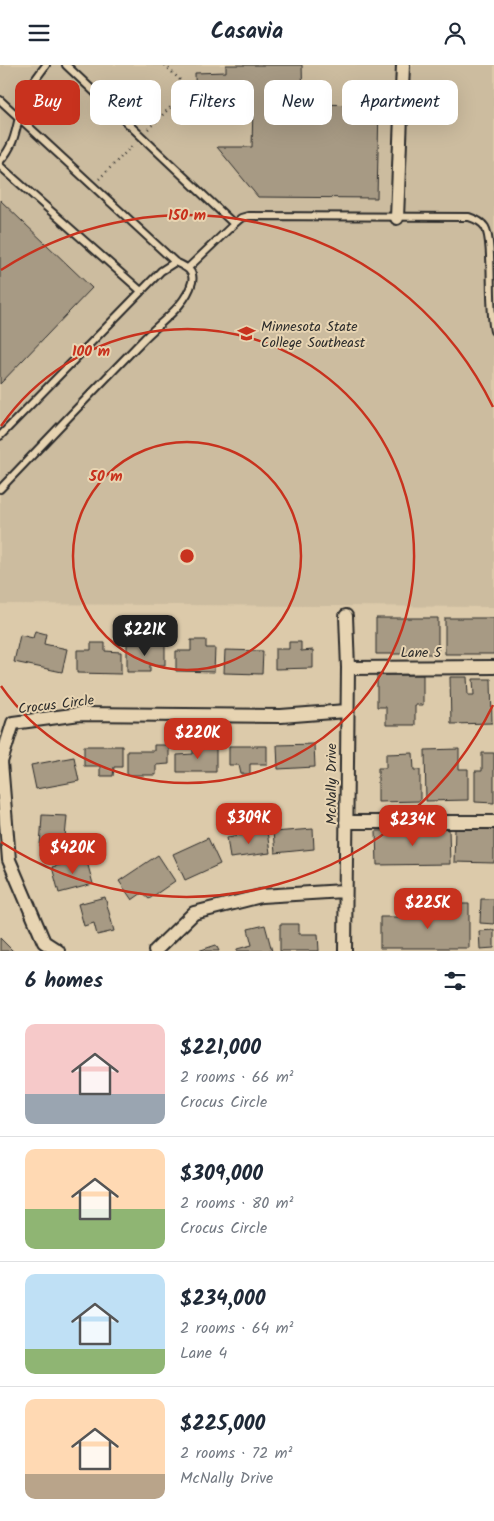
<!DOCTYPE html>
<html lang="en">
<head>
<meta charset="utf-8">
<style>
  :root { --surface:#fff; --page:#f2f2f3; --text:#1f2937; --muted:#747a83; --line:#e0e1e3; --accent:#c8321e }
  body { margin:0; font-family:Kalam,sans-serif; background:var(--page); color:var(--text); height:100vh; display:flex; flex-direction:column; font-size:19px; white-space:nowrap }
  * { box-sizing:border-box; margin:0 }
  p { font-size:16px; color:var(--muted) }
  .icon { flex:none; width:28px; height:28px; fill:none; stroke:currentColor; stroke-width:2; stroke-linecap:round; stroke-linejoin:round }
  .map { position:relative; height:886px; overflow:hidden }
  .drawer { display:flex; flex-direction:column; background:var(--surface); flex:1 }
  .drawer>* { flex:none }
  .guide { position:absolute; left:15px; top:15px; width:465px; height:45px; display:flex; gap:10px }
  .price { position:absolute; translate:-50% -42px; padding:0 11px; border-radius:10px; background:var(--accent); color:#fff; font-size:16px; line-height:32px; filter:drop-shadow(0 1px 2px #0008) }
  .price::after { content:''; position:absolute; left:50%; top:30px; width:15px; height:11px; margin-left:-8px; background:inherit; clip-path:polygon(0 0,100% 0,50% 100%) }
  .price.on { background:#222; color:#fff }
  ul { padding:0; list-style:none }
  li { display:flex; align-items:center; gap:15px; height:125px; padding:0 25px }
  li+li { border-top:1px solid var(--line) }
  li span { display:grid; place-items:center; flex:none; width:140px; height:100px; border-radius:10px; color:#555 }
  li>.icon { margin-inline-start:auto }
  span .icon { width:60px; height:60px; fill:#fffc; stroke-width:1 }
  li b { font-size:21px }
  h2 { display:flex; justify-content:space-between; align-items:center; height:60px; padding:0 25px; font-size:21px }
  .pill { padding:0 18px; border-radius:10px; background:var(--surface); box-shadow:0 5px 20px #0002; font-size:18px; line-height:45px }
  .pill.on { background:var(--accent); color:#fff }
  header { display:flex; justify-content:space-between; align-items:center; height:65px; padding:0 25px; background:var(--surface); font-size:22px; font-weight:700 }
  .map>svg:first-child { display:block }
  .built { fill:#ccbc9f }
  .building { fill:#a79a84; stroke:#2b2b2b }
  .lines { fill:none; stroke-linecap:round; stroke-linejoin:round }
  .service-casing { stroke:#2b2b2b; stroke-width:10 }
  .minor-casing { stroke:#2b2b2b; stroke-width:16 }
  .path { stroke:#2b2b2b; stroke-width:2.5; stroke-dasharray:1 4; stroke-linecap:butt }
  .service { stroke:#e7d4b2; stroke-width:6 }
  .minor { stroke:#e7d4b2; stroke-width:12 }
  .ring { fill:none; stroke:#c8321e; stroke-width:2.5 }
  .labels { text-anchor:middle; stroke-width:4; stroke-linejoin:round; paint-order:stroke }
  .poi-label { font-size:14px; fill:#2b2b2b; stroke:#e7d4b2; text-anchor:start }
  .street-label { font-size:14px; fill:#2b2b2b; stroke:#e7d4b2 }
  .centre { fill:#c8321e; stroke:#e7d4b2; stroke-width:2.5 }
  .ring-label { font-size:15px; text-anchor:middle; font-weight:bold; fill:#c8321e; stroke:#e7d4b2; stroke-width:4; stroke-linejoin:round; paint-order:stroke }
</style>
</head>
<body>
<header><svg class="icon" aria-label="menu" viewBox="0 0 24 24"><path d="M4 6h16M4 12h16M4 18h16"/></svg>Casavia<svg class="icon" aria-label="person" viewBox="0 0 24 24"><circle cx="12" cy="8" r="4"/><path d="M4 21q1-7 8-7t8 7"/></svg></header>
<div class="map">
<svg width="494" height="886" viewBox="0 0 494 886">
  <rect width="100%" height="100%" fill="#dccaaa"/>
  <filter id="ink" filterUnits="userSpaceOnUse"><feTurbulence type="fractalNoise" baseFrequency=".02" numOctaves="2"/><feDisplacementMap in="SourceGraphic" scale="10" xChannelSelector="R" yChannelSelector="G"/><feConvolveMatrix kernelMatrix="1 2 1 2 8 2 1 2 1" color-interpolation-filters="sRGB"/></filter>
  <g filter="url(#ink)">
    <!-- built -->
    <path class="built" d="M0,0h494v542l-494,-3z"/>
    <!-- building -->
    <path class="building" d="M226,0h76l1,39 76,1 -2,93 -119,-1 -41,-50h35l1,-42h-19v16h-38l-1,-48 31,-1z
      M0,135l92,88 -92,96z
      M376,553h62v36h-62z
      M445,553h49v36h-49z
      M35,566l11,3 -2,10 23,5 -5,23 -48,-10 6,-27 13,3z
      M191,575h15v8h9l-1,24 -38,-1v-20h15z
      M289,577h12v9l12,-1v18l-38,1v-20h14z
      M91,578h14v8l16,1v22l-44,-1v-23h14z
      M127,579h38v21h-15v7h-23z
      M225,585l38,1 -1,23 -38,-1z
      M377,610h46v30h-8v20h-29v-18h-9z
      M450,612h17l1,18h6l-1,-16h18l1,44 -41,1z
      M314,679l1,23 -37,2 -1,-24z
      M154,680h15v19l-13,1v10h-29v-24h27z
      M193,680h23v27h-39v-17l16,-1z
      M84,681h38v21h-8l-1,9h-13v-10h-16z
      M229,681h38v18h-17v10h-9l-2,-9h-10z
      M459,684v20h9v31l-42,1 -1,-51z
      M413,688l1,17h6v31l-42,1v-34h8v-14z
      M482,688h12v50l-19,-1v-31h7z
      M74,692l5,24 -43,8 -5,-24z
      M42,750l25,1 -3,33 -24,-2z
      M455,763l39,1v34l-40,-1z
      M313,764l1,20 -39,4 -2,-21z
      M449,764l1,35 -73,1 -1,-34z
      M267,766l3,22 -40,5 -3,-21z
      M208,773l12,26 -35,16 -12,-26z
      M158,790l17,26 -26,18 -7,-6 -10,7 -13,-19z
      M86,793l7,26 -34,9 -7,-26z
      M105,832l9,34 -17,4 -3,-12 -10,3 -6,-22z
      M481,834h13v25l-14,-1z
      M457,839h12v44h-89v-31h42v-12h11v5h24z
      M280,859h19v10h19l1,17h-39z
      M265,860l7,26h-35v-2l15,-4 -4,-16z
      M494,865v18l-14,1 -1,-18z
      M0,873l13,13h-13z
      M216,880l3,6h-21z"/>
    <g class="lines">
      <defs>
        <path id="service" d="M66,0l168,159
          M0,35l175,162c9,4 20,8 17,20 -6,24 -33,41 -49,58 -48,49 -95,99 -143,149
          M0,96c18,-19 16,-40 24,-62 5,-13 14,-23 22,-34
          M0,101l141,125
          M188,203l46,-44 7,-6 7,-2 221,1c6,2 13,5 16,10 9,15 3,80 9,104
          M0,371l161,-165 14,-9"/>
        <path id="minor" d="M397,153l6,-153
          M348,603l146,-1
          M346,757h148
          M58,886l-14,-9 -35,-82 -8,-98 12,-39 67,-9 201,2 65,-5
          M155,886l39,-38 67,-17 83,-5
          M345,886l3,-283 -2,-52"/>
      </defs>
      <!-- service casing -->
      <use href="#service" class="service-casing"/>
      <!-- minor casing -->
      <use href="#minor" class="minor-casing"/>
      <!-- path -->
      <path class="path" d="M165,0l24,24
        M148,64l41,-40 6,-1
        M99,114l35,-35"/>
      <!-- service -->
      <use href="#service" class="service"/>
      <!-- minor -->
      <use href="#minor" class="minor"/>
    </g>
  </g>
  <!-- distance rings -->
  <g class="ring">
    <circle cx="187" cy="491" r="114"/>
    <path d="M1 361A227 227 0 1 1 1 621"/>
    <path d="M493 640A341 341 0 0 1 1 777M1 205A341 341 0 0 1 493 342"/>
  </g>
  <!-- icons -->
  <defs>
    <symbol id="university-bare" viewBox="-9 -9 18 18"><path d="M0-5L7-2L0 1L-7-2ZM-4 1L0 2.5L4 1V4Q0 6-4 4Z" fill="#c8321e" stroke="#e7d4b2" stroke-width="2.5" paint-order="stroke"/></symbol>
  </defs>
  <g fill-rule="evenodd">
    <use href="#university-bare" x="234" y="256" width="25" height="25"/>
  </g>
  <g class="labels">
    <!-- poi labels -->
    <g class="poi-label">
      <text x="261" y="266">Minnesota State<tspan x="261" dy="16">College Southeast</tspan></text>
    </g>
    <!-- street labels -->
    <g class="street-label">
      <text x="421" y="592">Lane 5</text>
      <text transform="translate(56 639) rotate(-7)" y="5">Crocus Circle</text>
      <text transform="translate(331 719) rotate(-90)" y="5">McNally Drive</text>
    </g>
  </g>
  <circle cx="187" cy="491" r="8" class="centre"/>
  <g class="ring-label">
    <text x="187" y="155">150 m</text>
    <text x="91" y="291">100 m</text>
    <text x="106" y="416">50 m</text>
  </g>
</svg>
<b class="price on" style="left:145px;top:592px">$221K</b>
<b class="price" style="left:198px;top:695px">$220K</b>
<b class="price" style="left:249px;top:780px">$309K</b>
<b class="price" style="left:413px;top:782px">$234K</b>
<b class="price" style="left:73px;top:810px">$420K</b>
<b class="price" style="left:428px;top:865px">$225K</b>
<div class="guide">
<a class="pill on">Buy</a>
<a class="pill">Rent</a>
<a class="pill">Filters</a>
<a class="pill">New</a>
<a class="pill">Apartment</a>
</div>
</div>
<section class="drawer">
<h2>6 homes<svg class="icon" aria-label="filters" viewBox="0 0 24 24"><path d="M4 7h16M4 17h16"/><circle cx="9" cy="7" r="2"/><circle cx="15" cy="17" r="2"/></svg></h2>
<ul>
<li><span style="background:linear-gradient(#f6c9c9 70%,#9aa5b1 0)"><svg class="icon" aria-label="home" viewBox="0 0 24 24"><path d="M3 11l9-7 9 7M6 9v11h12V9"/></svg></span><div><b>$221,000</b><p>2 rooms · 66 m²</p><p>Crocus Circle</p></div></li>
<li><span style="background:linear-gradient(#ffd9b3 60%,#8fb573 0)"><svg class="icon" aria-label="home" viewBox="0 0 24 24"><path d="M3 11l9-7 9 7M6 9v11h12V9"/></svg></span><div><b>$309,000</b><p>2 rooms · 80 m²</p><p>Crocus Circle</p></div></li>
<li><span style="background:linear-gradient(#bfe0f5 75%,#8fb573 0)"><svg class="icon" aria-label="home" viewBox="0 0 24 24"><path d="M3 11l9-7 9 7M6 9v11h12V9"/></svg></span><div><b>$234,000</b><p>2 rooms · 64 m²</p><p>Lane 4</p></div></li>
<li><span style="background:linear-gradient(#ffd9b3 75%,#b9a48a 0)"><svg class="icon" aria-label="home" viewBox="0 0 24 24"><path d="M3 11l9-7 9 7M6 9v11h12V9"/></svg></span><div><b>$225,000</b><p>2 rooms · 72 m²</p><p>McNally Drive</p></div></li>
</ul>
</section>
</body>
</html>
